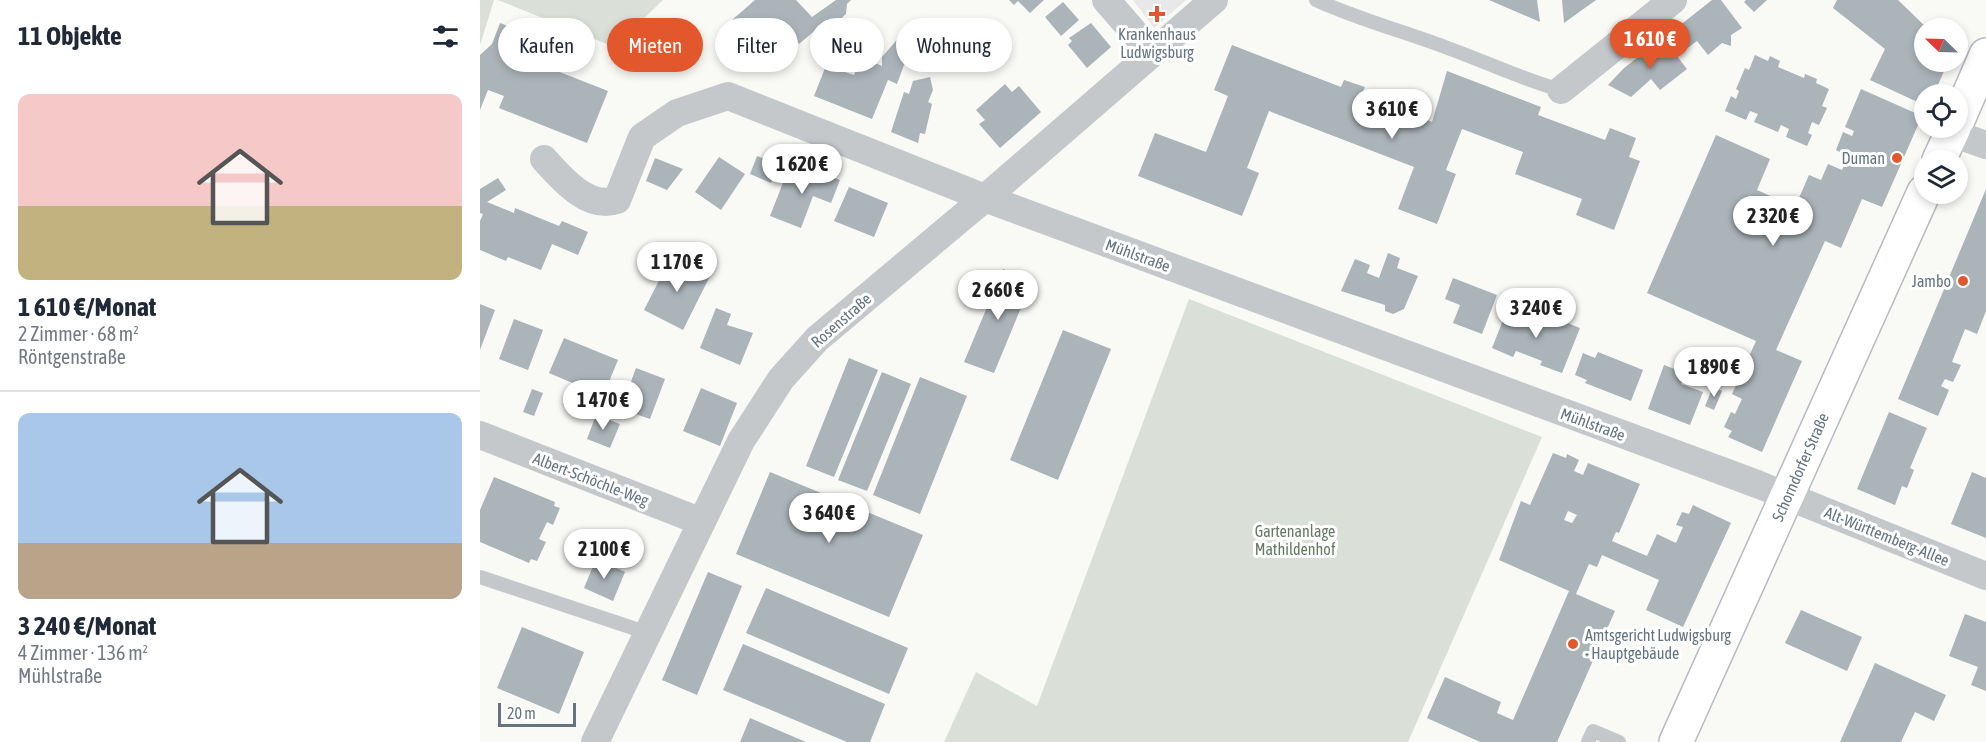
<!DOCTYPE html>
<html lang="de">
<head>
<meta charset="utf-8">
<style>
  :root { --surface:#fff; --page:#f2f2f3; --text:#1f2937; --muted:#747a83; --line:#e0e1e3; --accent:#e3572c }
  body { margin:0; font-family:"Asap Condensed",sans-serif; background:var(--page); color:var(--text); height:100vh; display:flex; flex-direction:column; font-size:22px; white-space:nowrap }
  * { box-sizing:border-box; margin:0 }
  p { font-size:20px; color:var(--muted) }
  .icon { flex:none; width:33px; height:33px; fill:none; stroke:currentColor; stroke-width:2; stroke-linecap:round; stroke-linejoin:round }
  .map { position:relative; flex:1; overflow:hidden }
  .side { display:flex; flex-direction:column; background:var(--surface); width:480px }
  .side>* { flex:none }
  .guide { position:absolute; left:18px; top:18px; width:570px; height:54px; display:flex; gap:12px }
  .needle { width:39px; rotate:293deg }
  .buttons { position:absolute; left:1434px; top:18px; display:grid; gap:12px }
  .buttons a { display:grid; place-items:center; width:54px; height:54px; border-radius:50%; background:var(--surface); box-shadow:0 3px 9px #0003; font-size:30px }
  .scale { position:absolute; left:18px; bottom:15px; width:78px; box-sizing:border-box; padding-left:6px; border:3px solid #647481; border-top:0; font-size:16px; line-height:21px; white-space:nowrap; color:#647481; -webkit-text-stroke:4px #fff; paint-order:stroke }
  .price { position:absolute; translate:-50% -51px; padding:0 14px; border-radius:21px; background:#fff; color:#222; font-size:20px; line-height:39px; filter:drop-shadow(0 2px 3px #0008) }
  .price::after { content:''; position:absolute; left:50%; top:36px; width:18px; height:14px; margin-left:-9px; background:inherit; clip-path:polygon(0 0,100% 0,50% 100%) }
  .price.selected { background:var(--accent); color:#fff }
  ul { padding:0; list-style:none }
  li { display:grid; align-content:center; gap:12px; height:318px; padding:0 18px }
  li+li { border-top:2px solid var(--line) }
  li span { display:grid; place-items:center; height:186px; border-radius:12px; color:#555 }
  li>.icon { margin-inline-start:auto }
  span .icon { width:108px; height:108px; fill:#fffc; stroke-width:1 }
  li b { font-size:26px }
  h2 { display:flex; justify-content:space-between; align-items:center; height:72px; padding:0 18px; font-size:26px }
  .chip { padding:0 21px; border-radius:27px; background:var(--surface); box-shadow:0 3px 9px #0003; font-size:21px; line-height:54px }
  .chip.selected { background:var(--accent); color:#fff }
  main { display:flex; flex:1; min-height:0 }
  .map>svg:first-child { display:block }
  .built { fill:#e7e8e7 }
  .green { fill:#dae0d7 }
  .building { fill:#abb4b9; fill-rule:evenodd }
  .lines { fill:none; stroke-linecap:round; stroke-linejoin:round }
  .secondary-casing { stroke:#b6bcc0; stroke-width:36 }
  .service { stroke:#c4c8cb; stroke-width:14 }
  .minor { stroke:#c4c8cb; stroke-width:28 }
  .secondary { stroke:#fff; stroke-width:33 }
  .poi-dot { fill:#e3572c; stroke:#fff; stroke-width:2 }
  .labels { text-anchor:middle; stroke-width:6; stroke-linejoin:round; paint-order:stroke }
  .poi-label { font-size:16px; fill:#647481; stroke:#fff; text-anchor:end }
  .street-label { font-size:16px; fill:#647481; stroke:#fff }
  .park-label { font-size:16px; fill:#667963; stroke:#fff }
</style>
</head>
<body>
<main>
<section class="side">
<h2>11 Objekte<svg class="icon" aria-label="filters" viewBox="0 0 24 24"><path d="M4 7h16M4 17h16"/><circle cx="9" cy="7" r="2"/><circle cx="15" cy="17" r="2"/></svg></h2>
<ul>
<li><span style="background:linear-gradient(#f6c9c9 60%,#c2b280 0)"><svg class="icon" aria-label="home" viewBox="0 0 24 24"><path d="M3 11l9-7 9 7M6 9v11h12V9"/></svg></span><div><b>1 610 €/Monat</b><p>2 Zimmer · 68 m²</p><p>Röntgenstraße</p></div></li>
<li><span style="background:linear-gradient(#a9c7e8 70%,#b9a48a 0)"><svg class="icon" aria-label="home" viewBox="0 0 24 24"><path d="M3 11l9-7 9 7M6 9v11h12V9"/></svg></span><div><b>3 240 €/Monat</b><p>4 Zimmer · 136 m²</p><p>Mühlstraße</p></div></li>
</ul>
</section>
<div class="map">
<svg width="1506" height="742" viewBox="0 0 1506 742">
  <rect width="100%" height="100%" fill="#f9f9f6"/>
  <!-- built -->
  <path class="built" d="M653,0h53l-32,28z"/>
  <!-- green -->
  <path class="green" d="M0,0h14l-14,45z
    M18,0h165l-49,47z
    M709,299l353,138 -134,305h-464l32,-70 61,34z"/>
  <!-- building -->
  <path class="building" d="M275,0h41l16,17 24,-17h15l-4,4 -1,10 -21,19 -6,-6 -20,17 -6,-7 -36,32 -6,-6 -5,5 -7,-8 5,-5 -18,-21 10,-9 -4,-5z
    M529,0h35l-14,13 -12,-12 -4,4z
    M1009,0h48l3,22z
    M1082,0h34l-32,23z
    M1232,0h9l21,28 -11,7v11l-9,-3 -14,12 -11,-14 -11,8 -12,-19z
    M1266,0h21l-13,12 -10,-10z
    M1357,0h61l28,27 -4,5 2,30h24l-14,32h-10v11l-54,-25 15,-31 -52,-41z
    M583,2l16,18 -18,16 -16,-19z
    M20,23l38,15 -9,22 79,31 -21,52 -88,-35 5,-12 -16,-6 -8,20v-55l12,-11z
    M611,23l20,24 -24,21 -19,-23 4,-4 -3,-3z
    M422,34l18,15 -16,16 -7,19 -9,-4 -16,39 -58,-23 15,-38 15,6 -2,7 12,4 7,-18 21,9v-9z
    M1183,38l24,31 -27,21 -9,-11 -20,18 -23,-12 16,-17z
    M752,45l109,42 3,-7 21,7 -4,8 71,27 15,-51 94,36 -3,8 67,25 5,-12 26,10 -7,19 11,4 -26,69 -38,-15 6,-16 -67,-25 8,-22 -61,-23 -16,41 10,4 -19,50 -39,-15 16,-42 -145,-56 -22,57 12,5 -17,43 -104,-40 17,-43 51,19 22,-56 -14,-6z
    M1275,55l13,6 2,-5 10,5 -2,6 26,11 1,-4 12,5 -1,4 13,6 -7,17 5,2 -8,17 -7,-3 -4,11 4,2 -5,11 -21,-9 3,-8 -8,-4 -3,7 -24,-10 4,-8 -8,-3 -4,9 -21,-9 6,-15 5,3 3,-8 -3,-2 9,-21 4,2z
    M450,77l3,13 -5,12 4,2 -7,30 -5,-1 -2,10 -27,-11 13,-40 5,2 4,-13z
    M525,84l7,8 7,-6 22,26 -41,36 -21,-24 6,-4 -9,-10z
    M1381,89l61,27 -40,91 -20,-8 -21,49 -16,-7 -49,109 26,11 -40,91 -34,-15 4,-6 -8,-4 7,-15 4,2 7,-15 -10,-5 24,-53 -109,-48 69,-158 54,24 -13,31 38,17 14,-32 12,5 7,-16 14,6 6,-14 -12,-6 7,-18 9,4 2,-5 -9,-4z
    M277,156l22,9 -8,18 -21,-9z
    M239,157l26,17 -24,36 -26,-18z
    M175,158l28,11 -16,21 -21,-9z
    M310,165l31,12 1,-4 18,7 -9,23 -18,-7 -12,32 -31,-12z
    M18,178l8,12 -19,12 27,11 1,-5 44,18 3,-5 26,11 -10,23 -26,-11 -11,26 -33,-13 -2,4 -26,-11v-29l3,-7 -3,-1v-24z
    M369,187l39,16 -14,34 -40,-16z
    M1506,189v122l-9,23 -12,-5 -13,33 9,3 -8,17 -8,-3 -4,7 8,4 -11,26 -40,-17z
    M908,253l12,5 -3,10 21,8 -14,33 -11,5 -8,-3v-6l-44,-14 14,-32 15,6 -3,8 12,5z
    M191,257l39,19 -27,54 -39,-20z
    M523,269l29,12 -38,92 -30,-11z
    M973,278l44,17 -15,39 -29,-11 7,-18 -15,-6z
    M0,304l15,6 -15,40z
    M1029,305l19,7 -3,6 24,9 3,-10 28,11 -18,45 -22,-8 2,-4 -26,-10 -3,6 -21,-9z
    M236,308l15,6 -4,11 26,8 -13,32 -40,-17z
    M34,319l29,11 -15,40 -29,-11z
    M583,330l48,19 -53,131 -48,-20z
    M84,338l54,22 -15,36 -54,-23z
    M1118,352l45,18 -12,31 -46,-18 2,-3 -12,-5 8,-22 12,5z
    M369,358l29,12 -44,107 -28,-11z
    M1184,365l21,8 -4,11 22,8 -13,33 -42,-16z
    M156,368l29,11 -15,40 -29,-10z
    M402,372l29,12 -44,107 -29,-11z
    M440,377l47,19 -47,118 -47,-19z
    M1233,387l9,4 -8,19 -9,-4z
    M221,388l36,15 -17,43 -37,-15z
    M52,389l11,4 -9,23 -11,-4z
    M1409,412l38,16 -17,40 4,2 -7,18 -5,-2 -7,19 -38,-16z
    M116,415l24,9 -10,24 -23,-9z
    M1073,453l13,5 1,-4 12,6 -5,11 9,4 5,-12 52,21 -21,49 -3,-1 -4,9 35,15 10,-22 19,9 7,-16 -7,-2 6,-13 7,2 4,-9 38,18 -48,104 -37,-17 13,-30 -57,-25 -5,12 -8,-3 -13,30 39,17 -58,131h-77l-53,-24 18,-41 56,25 -4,11 16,7 56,-129 -70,-31 22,-59 9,4zM1088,511l9,4 -5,8 -8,-3z
    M290,472l153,63 -34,82 -153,-63z
    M1492,472l14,6v60l-35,-14z
    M14,477l61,25 -1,4 6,2 -7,17 -6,-3 -8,17 7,3 -9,19 -6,-2 -2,4 -49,-21v-32z
    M116,559l29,13 -12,29 -29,-13z
    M228,572l34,14 -45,109 -35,-15z
    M286,588l142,60 -19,46 -143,-61z
    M1321,610l61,27 -15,34 -62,-28z
    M1485,614l21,8v69l-15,-6 7,-18 -29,-11z
    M42,627l62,25 -25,62 -62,-26z
    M263,644l142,60 -15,38h-23l-124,-52z
    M1395,663l71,32 -12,26 -19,-9 -14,30h-61z
    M270,718l56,24h-66z"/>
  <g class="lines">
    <defs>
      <path id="secondary" d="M1478,120l28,-65
        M1459,160l15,-32
        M1196,742l248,-550"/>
    </defs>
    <!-- secondary casing -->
    <use href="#secondary" class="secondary-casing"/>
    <!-- service -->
    <path class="service" d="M836,0c42,19 86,31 129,47 39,14 76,32 116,43
      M0,577l168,56
      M1108,742l5,-11 26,11"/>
    <!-- minor -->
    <path class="minor" d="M626,0l46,53
      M1081,90l112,-90
      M1472,133l34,12
      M64,159c17,19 44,51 73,41l25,-63 35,-24 51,-17 257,102 772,286 229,92
      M0,435l222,87
      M115,742l146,-301 40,-62 36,-40 168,-141 229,-198"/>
    <!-- secondary -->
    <use href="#secondary" class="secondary"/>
  </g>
  <!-- markers -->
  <g class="poi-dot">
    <path d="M674 5h6v6h6v6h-6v6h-6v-6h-6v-6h6z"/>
    <circle cx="1417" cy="158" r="6"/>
    <circle cx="1483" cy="281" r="6"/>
    <circle cx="1093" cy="644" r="6"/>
  </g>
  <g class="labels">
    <!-- poi labels -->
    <g class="poi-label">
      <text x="677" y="40" text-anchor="middle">Krankenhaus<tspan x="677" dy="18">Ludwigsburg</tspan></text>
      <text x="1405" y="164">Duman</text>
      <text x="1471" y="287">Jambo</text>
      <text x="1105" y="641" text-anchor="start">Amtsgericht Ludwigsburg<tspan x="1105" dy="18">- Hauptgebäude</tspan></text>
    </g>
    <!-- street labels -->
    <g class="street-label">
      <text transform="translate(658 255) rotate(20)" y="6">Mühlstraße</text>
      <text transform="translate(361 320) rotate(-41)" y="6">Rosenstraße</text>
      <text transform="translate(1113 424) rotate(20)" y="6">Mühlstraße</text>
      <text transform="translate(1320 467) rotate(-66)" y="6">Schorndorfer Straße</text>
      <text transform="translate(111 479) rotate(21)" y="6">Albert-Schöchle-Weg</text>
      <text transform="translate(1407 536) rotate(22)" y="6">Alt-Württemberg-Allee</text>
    </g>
    <!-- park labels -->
    <g class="park-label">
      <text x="815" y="537">Gartenanlage<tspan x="815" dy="18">Mathildenhof</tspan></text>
    </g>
  </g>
</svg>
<div class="buttons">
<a><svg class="needle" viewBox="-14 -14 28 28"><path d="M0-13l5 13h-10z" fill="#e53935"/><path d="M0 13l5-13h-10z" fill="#747a83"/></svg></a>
<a><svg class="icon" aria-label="locate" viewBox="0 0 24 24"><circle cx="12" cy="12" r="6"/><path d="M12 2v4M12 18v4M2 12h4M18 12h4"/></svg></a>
<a><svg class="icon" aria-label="layers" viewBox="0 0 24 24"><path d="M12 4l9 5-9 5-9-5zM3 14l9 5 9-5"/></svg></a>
</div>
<div class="scale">20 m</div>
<b class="price selected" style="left:1170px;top:70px">1 610 €</b>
<b class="price" style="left:912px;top:140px">3 610 €</b>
<b class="price" style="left:322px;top:195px">1 620 €</b>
<b class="price" style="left:1293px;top:247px">2 320 €</b>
<b class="price" style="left:197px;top:293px">1 170 €</b>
<b class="price" style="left:518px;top:321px">2 660 €</b>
<b class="price" style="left:1056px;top:339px">3 240 €</b>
<b class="price" style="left:1234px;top:398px">1 890 €</b>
<b class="price" style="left:123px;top:431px">1 470 €</b>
<b class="price" style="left:349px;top:544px">3 640 €</b>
<b class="price" style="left:124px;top:580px">2 100 €</b>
<div class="guide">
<a class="chip">Kaufen</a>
<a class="chip selected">Mieten</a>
<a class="chip">Filter</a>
<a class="chip">Neu</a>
<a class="chip">Wohnung</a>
</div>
</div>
</main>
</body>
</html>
